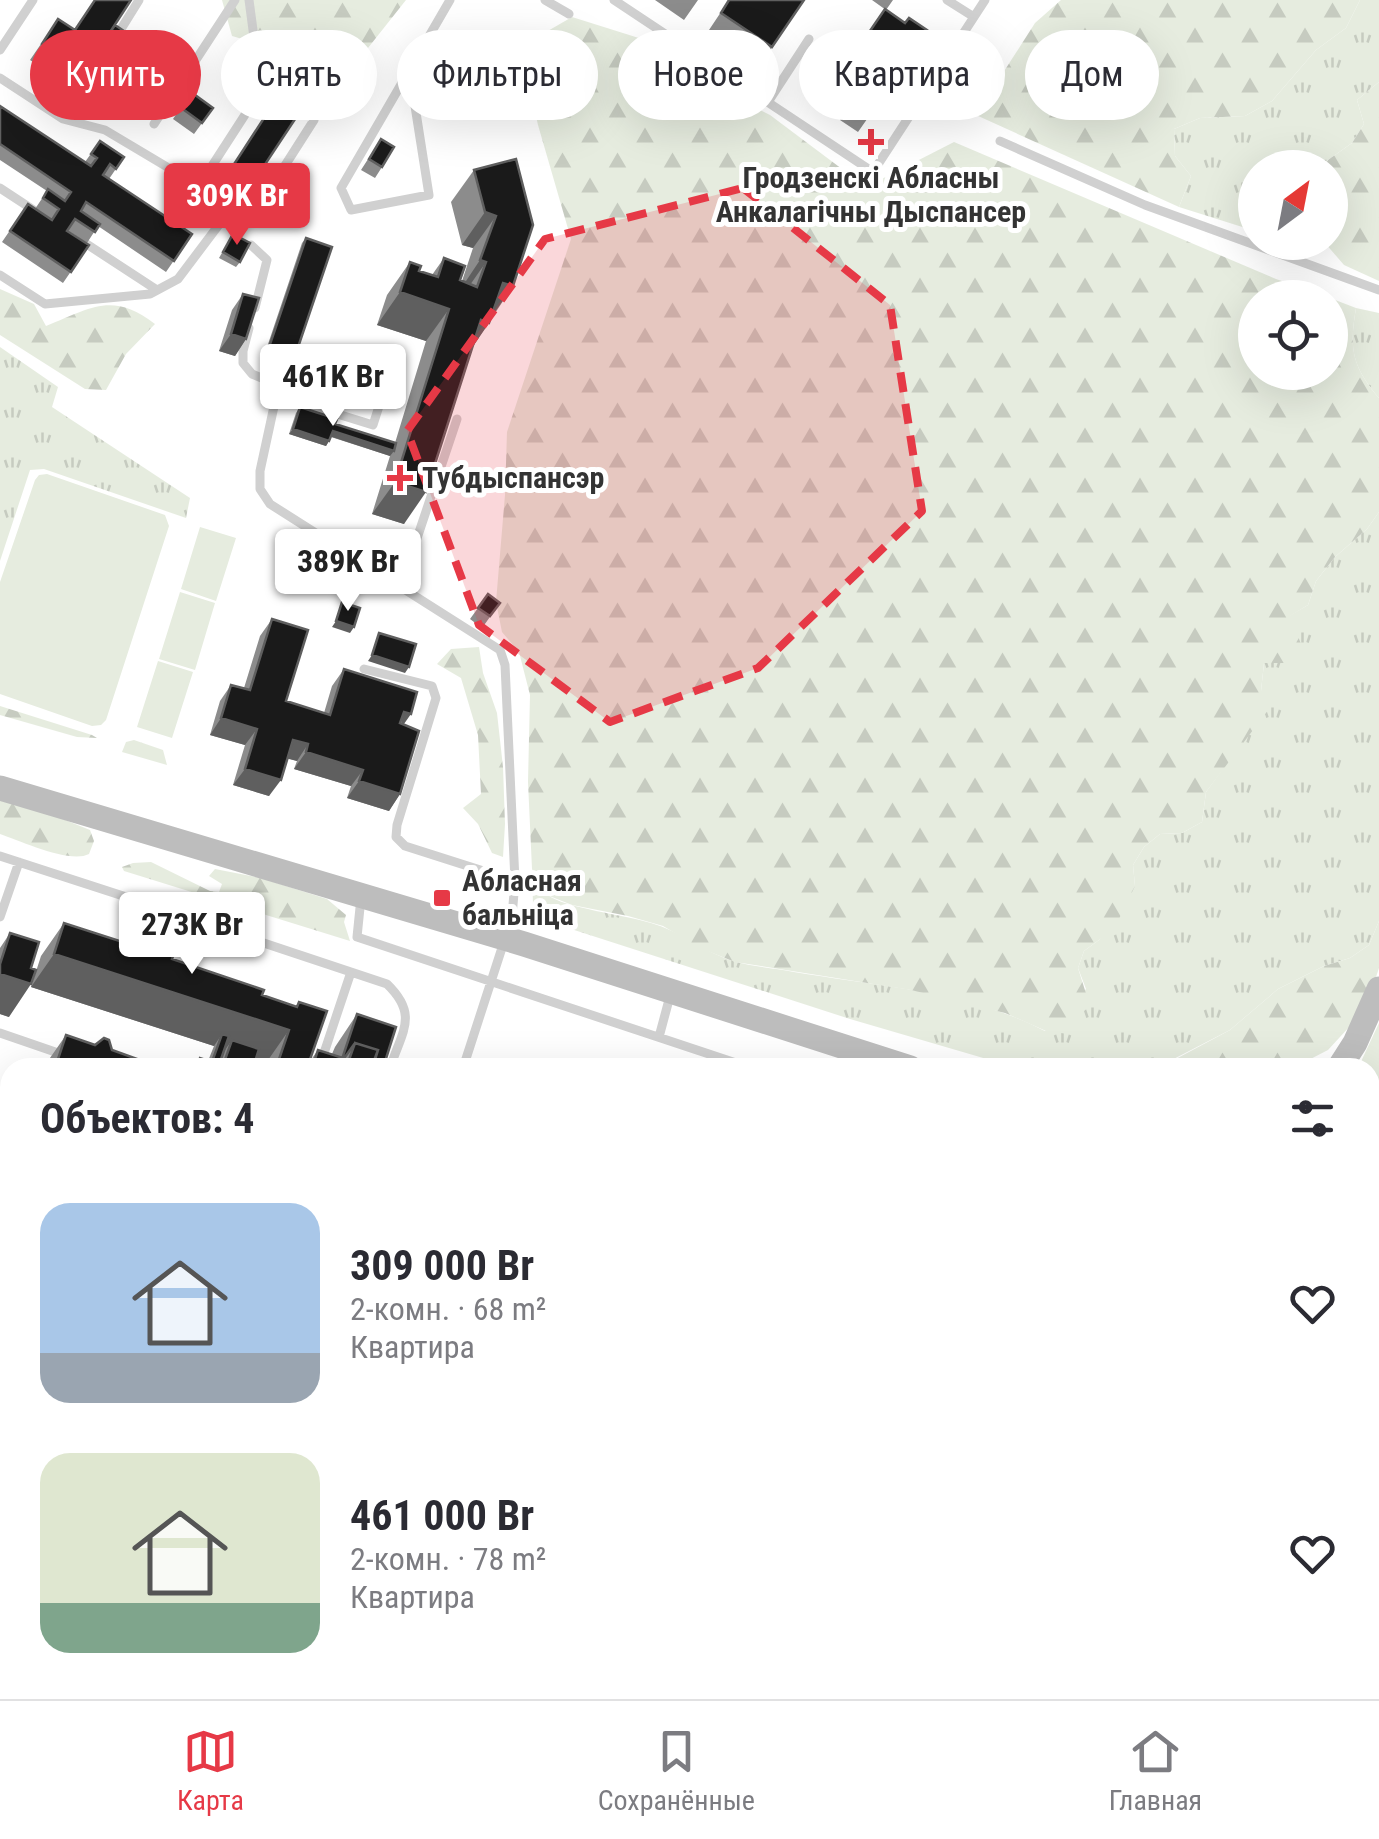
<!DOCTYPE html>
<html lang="ru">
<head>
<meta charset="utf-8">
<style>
  :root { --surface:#fff; --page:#f2f2f3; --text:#2b2b33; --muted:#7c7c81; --line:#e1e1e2; --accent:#e63946 }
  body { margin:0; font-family:"Roboto Condensed",sans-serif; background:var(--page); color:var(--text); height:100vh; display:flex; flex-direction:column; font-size:38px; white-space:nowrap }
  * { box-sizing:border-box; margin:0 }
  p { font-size:32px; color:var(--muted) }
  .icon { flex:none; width:55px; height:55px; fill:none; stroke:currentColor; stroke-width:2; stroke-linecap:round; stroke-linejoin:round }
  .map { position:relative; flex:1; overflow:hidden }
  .panel { position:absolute; left:0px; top:1058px; width:1380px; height:642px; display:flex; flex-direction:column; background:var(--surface); border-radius:30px 30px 0 0; box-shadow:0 10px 40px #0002 }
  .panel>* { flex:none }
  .hud { position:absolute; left:30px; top:30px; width:1320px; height:90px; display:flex; gap:20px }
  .needle { width:65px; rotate:32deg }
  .buttons { position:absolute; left:1238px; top:150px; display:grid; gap:20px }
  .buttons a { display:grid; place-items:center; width:110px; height:110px; border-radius:50%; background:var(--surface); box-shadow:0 10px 40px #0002; font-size:50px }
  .price { position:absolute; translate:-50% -85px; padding:0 22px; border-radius:10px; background:#fff; color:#222; font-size:32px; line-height:65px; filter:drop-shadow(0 2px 5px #0008) }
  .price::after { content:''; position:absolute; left:50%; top:60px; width:30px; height:22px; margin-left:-15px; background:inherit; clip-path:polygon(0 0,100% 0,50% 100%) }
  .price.active { background:var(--accent); color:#fff }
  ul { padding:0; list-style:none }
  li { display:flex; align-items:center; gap:30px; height:250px; padding:0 40px }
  li span { display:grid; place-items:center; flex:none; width:280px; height:200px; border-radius:30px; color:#555 }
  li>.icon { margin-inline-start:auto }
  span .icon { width:120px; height:120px; fill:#fffc; stroke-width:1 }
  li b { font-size:42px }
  h2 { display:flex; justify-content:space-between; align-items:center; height:120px; padding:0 40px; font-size:42px }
  .chip { padding:0 35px; border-radius:45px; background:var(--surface); box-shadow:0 10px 40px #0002; font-size:35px; line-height:90px }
  .chip.active { background:var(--accent); color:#fff }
  .dock { display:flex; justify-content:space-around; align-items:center; height:140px; border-top:2px solid var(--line); background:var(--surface); font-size:28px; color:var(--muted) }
  .dock a { display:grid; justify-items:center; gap:5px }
  .dock .active { color:var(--accent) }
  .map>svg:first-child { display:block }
  .grass { fill:url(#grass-tufts) }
  .forest { fill:url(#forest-firs) }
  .green { fill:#e6ecdf }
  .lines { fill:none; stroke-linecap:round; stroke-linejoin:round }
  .lane { stroke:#d0d0d0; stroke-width:9 }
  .street { stroke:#d0d0d0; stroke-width:18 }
  .secondary { stroke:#bdbdbd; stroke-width:25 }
  .primary { stroke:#ababab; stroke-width:28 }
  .wall { fill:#8c8c8c }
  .shaded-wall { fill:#5f5f5f }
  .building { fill:#1a1a1a; stroke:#5f5f5f; stroke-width:2.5 }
  .marked { fill:#e63946; fill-opacity:0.2; stroke:#e63946; stroke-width:8; stroke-dasharray:20 12; stroke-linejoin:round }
  .poi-dot { fill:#e63946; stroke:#fff; stroke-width:4 }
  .labels { text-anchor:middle; stroke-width:10; stroke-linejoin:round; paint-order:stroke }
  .poi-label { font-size:30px; font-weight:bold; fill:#333; stroke:#fff; text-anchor:start }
</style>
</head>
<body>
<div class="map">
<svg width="1379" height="1699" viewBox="0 0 1379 1699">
  <defs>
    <pattern id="grass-tufts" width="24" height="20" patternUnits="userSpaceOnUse" patternTransform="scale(2.5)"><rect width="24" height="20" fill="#e6ecdf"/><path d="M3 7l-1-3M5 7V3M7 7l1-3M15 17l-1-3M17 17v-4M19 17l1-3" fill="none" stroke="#c6cbc0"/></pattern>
    <pattern id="forest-firs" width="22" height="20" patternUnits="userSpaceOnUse" patternTransform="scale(2.5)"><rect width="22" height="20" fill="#e6ecdf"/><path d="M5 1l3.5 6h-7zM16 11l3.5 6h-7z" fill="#c6cbc0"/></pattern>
  </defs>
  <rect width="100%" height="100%" fill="#fff"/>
  <!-- grass -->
  <path class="grass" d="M1360,0h19v82l-22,18 7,24 -12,19 -34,24 -63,1v63l-76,-24 12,-31 -16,-20 -1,-27 26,-11 45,-2 27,-15 44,-51 30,-22z
    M1356,308l23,5v85c-27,-32 -30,-49 -23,-90z
    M0,347l58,40 -6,20 138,91 -4,20 -142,-49 -14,1 -30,91z
    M1379,512v409l-10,24 -19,13 -26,8 -46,23 -48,41 -72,37h-144l-164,-48 -313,-101 -4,-13 -1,-36c4,7 9,21 16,26 13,12 81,21 103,28 29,8 53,29 82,38 20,6 41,7 61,11 83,14 175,19 251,59l41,-42 -8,-21 6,-17 15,-11 36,-54 -2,-21 11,-18 16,-13 22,-1 20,-11 4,-30 29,-40 26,-61 3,-28 25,-47 19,-11 8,-24 19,-24 32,-28z
    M1379,1023v64l-9,-3v-16h-12z
    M1370,1111l9,5v135l-9,6z
    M0,1210l10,4v113l-10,-3z
    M0,1354l10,3v179l-10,-4z
    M211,1690h61l-1,9h-68z
    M324,1690h82l-6,9h-79z
    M964,1690h47l-6,9h-47z"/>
  <!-- forest -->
  <path class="forest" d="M222,0h184l-61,77 -38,-19 -75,-22z
    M1061,0h299l-14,28 -30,22 -44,51 -27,15 -45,2 -26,11 1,27 16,20 -12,31 -203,-92 59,-92z
    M572,17l70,22 55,40 73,36 96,72 88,-45 322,137 53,18 -74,1v74h75v-74l26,10c-7,41 -4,58 23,90v114l-12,17 -32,28 -19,24 -8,24 -18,11 11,28 -14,19h-23l-3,28 11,14 -66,87 -4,30 -20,11 -22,1 -16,13 -11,18 2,21 -16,33 -20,21 -15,11 -6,17 11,35 -13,22 -8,9 -22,-3 -41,-18 -94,-23 -176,-28 -35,-14 -37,-22 -35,-10 -56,-11 -25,-10 -15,-26 -4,-87 2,-87 -11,-43 -17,-20 -6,-30 9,-107 2,-63 64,-193 -33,-114 -18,-78z
    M1379,82v199l-35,-16 -19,-22 5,-1v-74l-12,-1 34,-24 12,-19 -7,-24z
    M0,289l34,15 12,22c45,-18 66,-35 109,-2l-29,30 -20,36 -21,-1 -85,-54z
    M479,647l4,26 14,40 6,54 2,57 -2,33 -11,-4 -14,-29 -15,-16 18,-14 -3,-59 -17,-57 -24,-14 14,-15z
    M0,706l92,29 5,3 -20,-1 -77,-22z
    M134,740l29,10 4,15 -45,-13 4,-10z
    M0,798l43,13 47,19 4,11 -5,13c-19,10 -68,-13 -89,-20z
    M151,862l59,29 9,1 3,-8 -13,-8 6,-7 46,9 66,21 19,16 -2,7 6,19 -226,-70 -2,-4 11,-4z
    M1379,921v47l-3,9 -25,48 -23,25 -33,17 -136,1 71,-38 48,-41 46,-23 26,-8 19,-13z"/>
  <!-- green -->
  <path class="green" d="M47,474l118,41 4,11 -63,194 -5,5 -9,1 -92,-32v-112l35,-102 4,-5z
    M200,527l36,11 -20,63 -35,-12z
    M180,592l35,11 -20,67 -36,-11z
    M158,661l35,11 -21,66 -35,-11z
    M873,1690h91l-6,9h-70z"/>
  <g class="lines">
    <!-- lane -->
    <path class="lane" d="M545,0l24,14
      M614,0l259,172 112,-172
      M947,0l27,17
      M116,37l23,-37
      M0,50l33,-50
      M409,68l20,127 -78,15 -10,-22 109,-188
      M0,78l63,41 42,11 94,56 31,24
      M768,102l41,-63
      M63,119l36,-56
      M154,124l81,-124
      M1000,141l145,64 234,85
      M199,186l62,-96 -12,-90
      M0,188l35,23
      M82,241l75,49
      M251,245l16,15 -12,48
      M0,275l45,29 105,-10 28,-15 52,-69 19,-3 14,-7 51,-80 -7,-10 -34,-23 -12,3
      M249,328l-6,23v12l9,11 22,9 4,5 -18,83v18l10,15 230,146 5,15 10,216 -3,36 -49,151
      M276,395l97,30 14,-44 -85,-28 -13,26 -11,9
      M401,586l56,-167
      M364,669l68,17 4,12 -39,127 -1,12 9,9 110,35
      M0,856l154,50
      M361,898l-4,39 385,128
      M183,916l204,68c32,31 15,47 3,84
      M0,917l19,-55
      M0,1033l64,22
      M659,1037l11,-41
      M319,1068l32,-96
      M0,1194l10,4
      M0,1338l10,2
      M1370,1608l9,-23
      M711,1690l14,9
      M189,1699l10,-9
      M620,1699l18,-9
      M1145,1699l6,-9
      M1288,1699l5,-9"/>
    <!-- street -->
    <path class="street" d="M0,1675l10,5
      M32,1690l16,9"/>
    <!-- secondary -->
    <path class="secondary" d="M0,788l524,156 386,124
      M1339,1068l16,-25 24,-54"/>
    <!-- primary -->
    <path class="primary" d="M1370,1096l9,5
      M1370,1274l9,-5
      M1057,1699l6,-9
      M1090,1699l6,-9"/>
  </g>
  <!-- wall -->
  <path class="wall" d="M655,0h43l-14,20z
    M729,0h75l-43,64 -52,-34z
    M872,0h21l-7,10z
    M885,9l25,45v11l-23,32 -8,5 -21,30 -18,-12 4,-7 -21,-14z
    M58,19l16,11 41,-5 18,12 19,5 -31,46 -33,-22 -16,22 -42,-28z
    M151,55v44l-4,6 -21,-14z
    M306,73l17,29 -4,6 -25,-16z
    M191,92l22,16 -19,26 -21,-15z
    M279,95l22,15 -55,82 -21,-14z
    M0,106l85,56 15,-21 24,16 -15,22 83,55 -26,38 -68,-46 -11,17 -20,-13 22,15 -26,38 -61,-41 26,-38 7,5 12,-18 -47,-31z
    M381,139l1,28 -7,11 -14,-8z
    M516,159l-3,127 -41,62 -68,176 -32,-10 18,-58 -59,-19 -5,9 -37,-12 7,-21 4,-6 35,17 60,19 31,-102 -49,-16 10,-30 23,-33 9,9 13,4 12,-17 18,23 11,-33 -11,-3 -11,-43 23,-32z
    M233,234l7,28 -4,5 -17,-9z
    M306,238l-19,136 -26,-9 41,-122z
    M243,294l3,45 -11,17 -16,-5 13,-41z
    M500,603l-18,25 -12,-9 8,-11z
    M272,619l14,82 38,12 8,-27 12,-17 59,55 -3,70 -11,17 -42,-13 4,-12 -57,-17 3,-8 -10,-3 -18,38 -36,-11 12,-40 -35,-10 10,-34 11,-16 13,3 16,-52z
    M154,894l35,32 -11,15 -6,18 90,36 34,12 3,-5 9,62 10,-14 14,4 3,-7 22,-33 26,54h-119l2,-5 -10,-3 -3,8h-64l5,-7 4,1 2,-4 8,3 6,-15 -183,-59 10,-31 23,-33 61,20 6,-17z
    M10,933l-1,84 -9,-3v-66z
    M66,1035l46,15 26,18h-95z
    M733,1690h20l-6,9z
    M1337,1690h33l2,9h-38z"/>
  <!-- shaded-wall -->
  <path class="shaded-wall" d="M910,65l-23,32 -8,5 21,-32z
    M485,212l11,4 -23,32 -11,-3z
    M480,260l6,2 -23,33 -5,-2z
    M503,283l10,3 -23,33z
    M400,292l49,17 -23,32 -49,-16z
    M481,320l8,3 -22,32z
    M231,334l15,5 -11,17 -16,-5z
    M265,359l26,9 -4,6 -26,-9z
    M293,429l36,12 -3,5 -37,-12z
    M333,431l61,20 -4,5 -61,-20z
    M395,482l31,10 -22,32 -32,-10z
    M336,621l18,6 -4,6 -18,-6z
    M372,655l37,12 -4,6 -37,-12z
    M404,712l7,2 -12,17z
    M221,718l36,11 -12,16 -35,-10z
    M293,740l15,4 -11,17 -16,-4z
    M306,752l57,18 -12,16 -57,-17z
    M245,769l36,11 -12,16 -36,-11z
    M359,781l41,13 -11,17 -42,-13z
    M148,913l4,1 -23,33 -4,-2z
    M54,954l235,76 -23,33 -38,-12 4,-11 -7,10 -3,-16 -8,12 -183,-59z
    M0,974l31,10 -22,33 -9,-3z"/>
  <!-- building -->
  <path class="building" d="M95,0h36l-47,72 -42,-28 16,-25 17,11z
    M729,0h75l-32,47 -51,-34z
    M885,9l20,14 4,-5 18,12 -17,24v11l-10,5 -20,29 -17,-12 4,-6 -21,-15z
    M115,25l18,12 -23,36 -19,-13z
    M137,32l15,10 -23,35 -15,-10z
    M151,55l20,13 -20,31 -21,-13z
    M306,73l25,16 -8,13 -25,-16z
    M191,92l22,16 -11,15 -22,-16z
    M279,95l22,15 -51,77 -21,-15z
    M0,106l91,60 6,-8 -6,-4 9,-13 24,16 -8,12 -6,-5 -7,11 89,59 -18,27 -88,-59 -5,9 19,13 -5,8 -20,-13 -8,12 22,14 -18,27 -61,-41 18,-27 24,16 7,-11 -16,-11 5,-9 17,12 6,-9 -71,-48z
    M381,139l13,8 -12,20 -13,-8z
    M516,159l17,66 -20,61 -10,-3 -14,40 -8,-3 -55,172 -31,-10 54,-173 -49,-17 10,-30 11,4 -2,5 19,6 6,-19 21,8 -5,14 17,7 9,-25 -6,-2 16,-44 -11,-4 -11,-42z
    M233,234l17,9 -10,19 -17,-10z
    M306,238l26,9 -41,121 -26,-9z
    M243,294l16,4 -13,41 -15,-5z
    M300,407l37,12 -2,5 61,19 -2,8 -61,-20 -4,10 -36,-12z
    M488,594l12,9 -10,13 -12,-8z
    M342,602l18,6 -6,19 -18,-6z
    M272,619l36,11 -22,71 44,14 14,-46 73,23 -6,22 -7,-2 -4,11 19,8 -19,63 -41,-13 4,-11 -57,-18 2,-8 -15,-4 -12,40 -36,-11 12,-40 -36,-11 10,-33 19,5z
    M379,633l37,11 -7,23 -37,-12z
    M154,894l41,13 -6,19 -5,-1 -12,34 92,31 -2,5 35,12 2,-5 28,9 -20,57h-31l13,-38 -235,-76 10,-31 77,25 11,-34 -4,-1z
    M10,933l29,9 -8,26 5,2 -5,14 -31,-10v-10z
    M357,1014l39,13 -13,41 -11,-2 6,-16 -23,-7 -10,14 -2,-1z
    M222,1034l7,2 -11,32h-26l2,-7 5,1 1,-4 12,4z
    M66,1035l29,10 9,-7 5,2 3,10 28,10 -2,8h-83z
    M232,1040l27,9 -6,19h-31z
    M355,1043l23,7 -4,13 -4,-1 -1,4 6,2h-63l6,-18 31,10z
    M606,1061l18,7h-21z
    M1370,1501l9,3v11l-9,29z
    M1370,1649l9,2v24l-7,24h-25l3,-9h20z
    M1206,1690h73l-3,7 4,2h-80z
    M714,1691l13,8h-18z"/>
  <!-- marked area -->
  <path class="marked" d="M743,188l147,117 32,206 -164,157 -148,54 -131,-97 -72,-194 138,-192z"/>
  <!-- markers -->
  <g class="poi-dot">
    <path d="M866 127h10v10h10v10h-10v10h-10v-10h-10v-10h10z"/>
    <path d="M395 463h10v10h10v10h-10v10h-10v-10h-10v-10h10z"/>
    <rect x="432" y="888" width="20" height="20" rx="5"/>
  </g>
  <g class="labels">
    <!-- poi labels -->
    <g class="poi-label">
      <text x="871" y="188" text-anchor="middle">Гродзенскі Абласны<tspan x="871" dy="34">Анкалагічны Дыспансер</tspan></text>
      <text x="422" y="488">Тубдыспансэр</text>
      <text x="462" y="891">Абласная<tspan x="462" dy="34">бальніца</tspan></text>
    </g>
  </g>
</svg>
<div class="buttons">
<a><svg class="needle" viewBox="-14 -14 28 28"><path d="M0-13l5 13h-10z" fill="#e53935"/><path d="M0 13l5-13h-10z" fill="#7c7c81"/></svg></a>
<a><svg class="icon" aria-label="locate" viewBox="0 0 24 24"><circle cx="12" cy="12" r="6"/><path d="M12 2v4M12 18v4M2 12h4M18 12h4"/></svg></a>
</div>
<b class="price active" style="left:237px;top:248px">309K Br</b>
<b class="price" style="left:333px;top:429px">461K Br</b>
<b class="price" style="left:348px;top:614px">389K Br</b>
<b class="price" style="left:192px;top:977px">273K Br</b>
<div class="hud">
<a class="chip active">Купить</a>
<a class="chip">Снять</a>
<a class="chip">Фильтры</a>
<a class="chip">Новое</a>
<a class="chip">Квартира</a>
<a class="chip">Дом</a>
</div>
<section class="panel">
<h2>Объектов: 4<svg class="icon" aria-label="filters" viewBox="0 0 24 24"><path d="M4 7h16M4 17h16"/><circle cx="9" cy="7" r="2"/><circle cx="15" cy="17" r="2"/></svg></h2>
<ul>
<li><span style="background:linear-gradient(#a9c7e8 75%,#9aa5b1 0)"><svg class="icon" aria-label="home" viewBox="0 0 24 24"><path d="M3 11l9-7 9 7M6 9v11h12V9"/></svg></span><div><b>309 000 Br</b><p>2-комн. · 68 m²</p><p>Квартира</p></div><svg class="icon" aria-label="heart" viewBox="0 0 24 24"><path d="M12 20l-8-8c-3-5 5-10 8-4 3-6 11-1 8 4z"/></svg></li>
<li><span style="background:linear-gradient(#dfe7d0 75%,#7fa58c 0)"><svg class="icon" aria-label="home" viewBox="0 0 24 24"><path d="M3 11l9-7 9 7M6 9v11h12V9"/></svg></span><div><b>461 000 Br</b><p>2-комн. · 78 m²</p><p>Квартира</p></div><svg class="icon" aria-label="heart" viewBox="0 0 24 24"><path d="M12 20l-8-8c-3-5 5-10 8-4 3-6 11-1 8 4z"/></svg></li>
</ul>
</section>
</div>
<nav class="dock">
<a class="active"><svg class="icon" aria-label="map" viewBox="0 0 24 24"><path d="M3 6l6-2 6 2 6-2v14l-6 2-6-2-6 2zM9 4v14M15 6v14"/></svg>Карта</a>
<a><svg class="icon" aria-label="saved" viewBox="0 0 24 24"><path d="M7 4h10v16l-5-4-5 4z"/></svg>Сохранённые</a>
<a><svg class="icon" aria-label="home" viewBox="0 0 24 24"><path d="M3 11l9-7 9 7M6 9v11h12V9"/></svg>Главная</a>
</nav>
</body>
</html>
